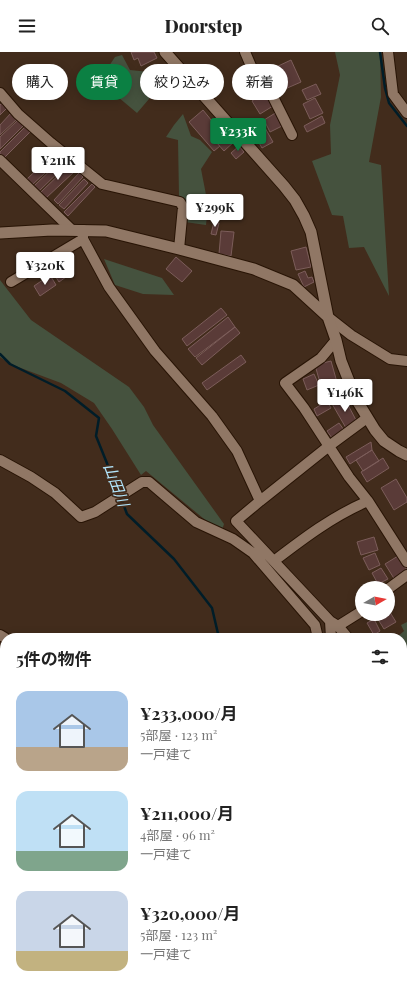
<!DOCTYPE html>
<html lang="ja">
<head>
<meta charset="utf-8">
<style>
  :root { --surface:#fff; --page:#f2f2f2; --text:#222; --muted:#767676; --accent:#0b8043 }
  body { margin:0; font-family:"Playfair Display","Noto Sans JP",serif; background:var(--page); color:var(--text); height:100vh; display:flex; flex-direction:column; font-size:15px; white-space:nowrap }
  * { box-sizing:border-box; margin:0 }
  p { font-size:13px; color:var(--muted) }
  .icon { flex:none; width:22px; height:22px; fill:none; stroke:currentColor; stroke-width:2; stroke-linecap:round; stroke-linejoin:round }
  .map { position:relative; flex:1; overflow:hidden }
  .side { position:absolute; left:0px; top:581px; width:407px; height:356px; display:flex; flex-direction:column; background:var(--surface); border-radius:16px 16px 0 0; box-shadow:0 2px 10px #0003 }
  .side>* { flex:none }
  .top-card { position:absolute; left:12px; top:12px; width:383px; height:36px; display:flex; gap:8px }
  .needle { width:26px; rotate:81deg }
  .controls { position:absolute; left:355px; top:529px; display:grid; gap:8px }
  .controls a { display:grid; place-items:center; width:40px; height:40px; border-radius:50%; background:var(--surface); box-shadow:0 2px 10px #0003; font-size:20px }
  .price { position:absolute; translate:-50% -34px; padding:0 9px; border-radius:4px; background:#fff; color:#222; font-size:13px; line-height:26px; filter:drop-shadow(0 1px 2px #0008) }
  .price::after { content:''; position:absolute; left:50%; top:24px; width:12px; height:9px; margin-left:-6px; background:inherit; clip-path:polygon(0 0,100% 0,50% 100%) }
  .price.active { background:var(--accent); color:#fff }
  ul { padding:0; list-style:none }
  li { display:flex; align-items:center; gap:12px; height:100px; padding:0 16px }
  li span { display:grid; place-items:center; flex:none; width:112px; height:80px; border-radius:12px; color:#555 }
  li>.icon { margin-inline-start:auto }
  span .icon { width:48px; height:48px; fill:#fffc; stroke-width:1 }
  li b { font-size:17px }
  h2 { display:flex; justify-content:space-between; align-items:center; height:48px; padding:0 16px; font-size:17px }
  .tag { padding:0 14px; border-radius:18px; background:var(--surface); box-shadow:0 2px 10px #0003; font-size:14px; line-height:36px }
  .tag.active { background:var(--accent); color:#fff }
  header { display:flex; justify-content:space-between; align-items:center; height:52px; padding:0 16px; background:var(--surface); font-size:18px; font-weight:800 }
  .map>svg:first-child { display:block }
  .green { fill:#45523e }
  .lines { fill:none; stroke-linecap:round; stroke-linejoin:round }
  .stream { stroke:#001d28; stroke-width:2.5 }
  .building { fill:#5a3b38; stroke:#7c5d5a }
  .minor-casing { stroke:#281405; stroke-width:12 }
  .tertiary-casing { stroke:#281405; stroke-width:13 }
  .minor { stroke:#907765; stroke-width:10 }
  .tertiary { stroke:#907765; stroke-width:11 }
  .labels { text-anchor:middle; stroke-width:3.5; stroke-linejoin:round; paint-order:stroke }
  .water-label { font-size:15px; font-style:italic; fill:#b2e4fa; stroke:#422c1c }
</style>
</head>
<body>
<header><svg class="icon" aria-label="menu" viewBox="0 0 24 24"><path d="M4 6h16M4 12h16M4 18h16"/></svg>Doorstep<svg class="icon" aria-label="search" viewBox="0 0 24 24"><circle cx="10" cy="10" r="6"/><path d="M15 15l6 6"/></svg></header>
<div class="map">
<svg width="407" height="937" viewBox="0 0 407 937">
  <rect width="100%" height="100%" fill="#422c1c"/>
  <!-- green -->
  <path class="green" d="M335,0h45l1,45 -12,65 12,3 8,131 -25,-49 -15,1 -6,-32 -11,-1 -20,-54 19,-7 -1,-29 10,-50z
    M122,3l8,15 19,2 12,13 -24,28 -38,-32 16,-24z
    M183,62l8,22 9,4 12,12 -11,17 7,36 -2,20 -21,-3 1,-22 -7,-4 -1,-56 -12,-3 8,-12z
    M104,207l58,19 12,17 -31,-1 -28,-9z
    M0,228l31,40 98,67 15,20 9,18 71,99 -3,9 -75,-62 -5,4 -29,-46 -18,-26 -33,-20 -51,-19 -10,-7z
    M407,570v63l-1,1 -4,-3v-45h-6l8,-7 -3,-6z
    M250,932h57l7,5h-59z"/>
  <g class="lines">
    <!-- stream -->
    <path class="stream" d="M380,0l5,36 4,15 18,23
      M0,302l10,10 55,27 34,27 -3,18 23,57
      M121,446l6,16 47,45 38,49 7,30"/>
  </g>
  <!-- building -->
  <path class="building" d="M131,0h23l3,6 -16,8 -3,-8 -4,2z
    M291,8l10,22 -16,7 -9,-22z
    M316,32l5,10 -14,6 -5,-10z
    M266,39l7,15 -13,8 -8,-13z
    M315,46l8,15 -13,6 -7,-15z
    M3,50l5,5 -8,8v-10z
    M203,58l13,16 -2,2 7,8 -5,6 4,4 -6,5 -25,-29z
    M277,60l7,13 -14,7 -6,-12z
    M11,61l6,6 -17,16v-10z
    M322,64l3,7 -18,9 -3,-6z
    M260,67l13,23 -11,6 -13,-23z
    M18,68l5,6 -23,23v-12z
    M220,70l16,18 -12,11 -8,-9 5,-6 -7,-8z
    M25,75l5,5 -27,27 -3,-2v-5z
    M239,94l5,6 -8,7 -5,-6z
    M54,101l6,6 -28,26 -6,-5z
    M61,108l5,5 -27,26 -5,-5z
    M69,113l6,6 -29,27 -5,-6z
    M79,121l4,4 -25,27 -4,-4z
    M84,127l4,4 -24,26 -5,-4z
    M92,132l3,3 -27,29 -4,-4z
    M214,170l5,1 -3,12 -5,-1z
    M221,179l13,1 -3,24 -12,-2z
    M306,195l5,20 -15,3 -5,-19z
    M176,205l16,14 -10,11 -16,-13z
    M68,212l5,8 -14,10 -5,-8z
    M305,219l3,7 4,-1 2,5 -10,5 -6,-13z
    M50,223l6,10 -16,11 -6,-10z
    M221,256l6,7 -40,31 -5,-7z
    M228,265l7,10 -40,30 -7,-8z
    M235,275l5,6 -38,32 -6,-7z
    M241,303l5,7 -39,28 -5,-7z
    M331,309l9,32 -16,4 -9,-32z
    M314,322l5,11 -12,5 -4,-11z
    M337,347l2,5 7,-3 11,21 -11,6 -15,-26z
    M327,349l4,7 -14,8 -3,-7z
    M339,371l5,7 -12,8 -5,-7z
    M371,390l1,8 -22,14 -4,-7z
    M372,398l7,11 -16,10 -7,-11z
    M383,406l6,10 -22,14 -6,-10z
    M396,427l11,19v4l-13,8 -13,-22z
    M374,485l4,13 -17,5 -4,-13z
    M375,501l5,12 -11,5 -6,-12z
    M398,504l9,14v3l-12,7 -10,-16z
    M381,516l7,11 -10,5 -6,-11z
    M388,557l8,13 -12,7 -8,-13 3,-2h9z
    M374,567l6,12 -6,4 -7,-12z"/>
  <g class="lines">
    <defs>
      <path id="minor" d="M245,0l12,28 6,-3 29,58
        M388,0l5,42 14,19
        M0,41l18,21 33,29 51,41 78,18 3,5 -4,42
        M0,108l72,70
        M83,178v9l26,48 46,64 57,65 25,35 23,50 -24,20 94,100 1,17
        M11,230l72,-43
        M328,265l23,18 39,24 17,2
        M336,288l-15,18 -36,25 19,25 45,69 19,24 39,61
        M0,408l31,17 24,16 26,24 14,-5 47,-30h7l47,40 37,17 20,14 62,72 3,13
        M260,449l69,-55 38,-28
        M274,509c30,-23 59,-45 94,-60
        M388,537l19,-14
        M330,569l8,5 24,-15
        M338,574l10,12
        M0,583l5,3
        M402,651l5,-8
        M402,759l5,1
        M243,932l5,5
        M399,932l5,5"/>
      <path id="tertiary" d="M165,0l119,134 11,14 9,16 7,16 17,85 8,23 5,21 15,38 19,31 9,11 15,10 8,4
        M0,181l52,-3 54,1 73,18 75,20 39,16 35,32"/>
    </defs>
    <!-- minor casing -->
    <use href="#minor" class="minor-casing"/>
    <!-- tertiary casing -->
    <use href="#tertiary" class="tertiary-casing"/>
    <!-- minor -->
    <use href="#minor" class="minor"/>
    <!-- tertiary -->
    <use href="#tertiary" class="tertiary"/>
  </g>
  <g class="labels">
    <!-- water labels -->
    <g class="water-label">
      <text transform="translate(116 433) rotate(69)" y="5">山田川</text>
    </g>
  </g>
</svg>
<div class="controls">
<a><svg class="needle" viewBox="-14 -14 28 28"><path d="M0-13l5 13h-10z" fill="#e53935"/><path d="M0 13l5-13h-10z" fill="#767676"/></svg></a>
</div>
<b class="price active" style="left:238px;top:100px">¥233K</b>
<b class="price" style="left:58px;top:129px">¥211K</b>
<b class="price" style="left:215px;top:176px">¥299K</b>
<b class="price" style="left:45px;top:234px">¥320K</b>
<b class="price" style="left:345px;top:361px">¥146K</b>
<div class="top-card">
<a class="tag">購入</a>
<a class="tag active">賃貸</a>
<a class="tag">絞り込み</a>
<a class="tag">新着</a>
</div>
<section class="side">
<h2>5件の物件<svg class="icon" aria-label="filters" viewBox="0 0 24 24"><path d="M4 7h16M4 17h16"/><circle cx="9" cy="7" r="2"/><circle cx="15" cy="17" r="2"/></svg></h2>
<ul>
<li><span style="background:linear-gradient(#a9c7e8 70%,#b9a48a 0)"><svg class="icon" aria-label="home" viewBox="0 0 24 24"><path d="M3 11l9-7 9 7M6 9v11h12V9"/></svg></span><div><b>¥233,000/月</b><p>5部屋 · 123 m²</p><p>一戸建て</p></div></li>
<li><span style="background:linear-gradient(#bfe0f5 75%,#7fa58c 0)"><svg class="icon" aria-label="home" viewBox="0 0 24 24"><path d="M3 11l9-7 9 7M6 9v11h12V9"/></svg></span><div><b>¥211,000/月</b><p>4部屋 · 96 m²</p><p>一戸建て</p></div></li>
<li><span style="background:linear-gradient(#c9d6e8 75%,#c2b280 0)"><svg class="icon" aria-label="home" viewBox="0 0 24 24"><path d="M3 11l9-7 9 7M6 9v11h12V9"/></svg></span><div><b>¥320,000/月</b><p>5部屋 · 123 m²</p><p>一戸建て</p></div></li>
</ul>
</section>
</div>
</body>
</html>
